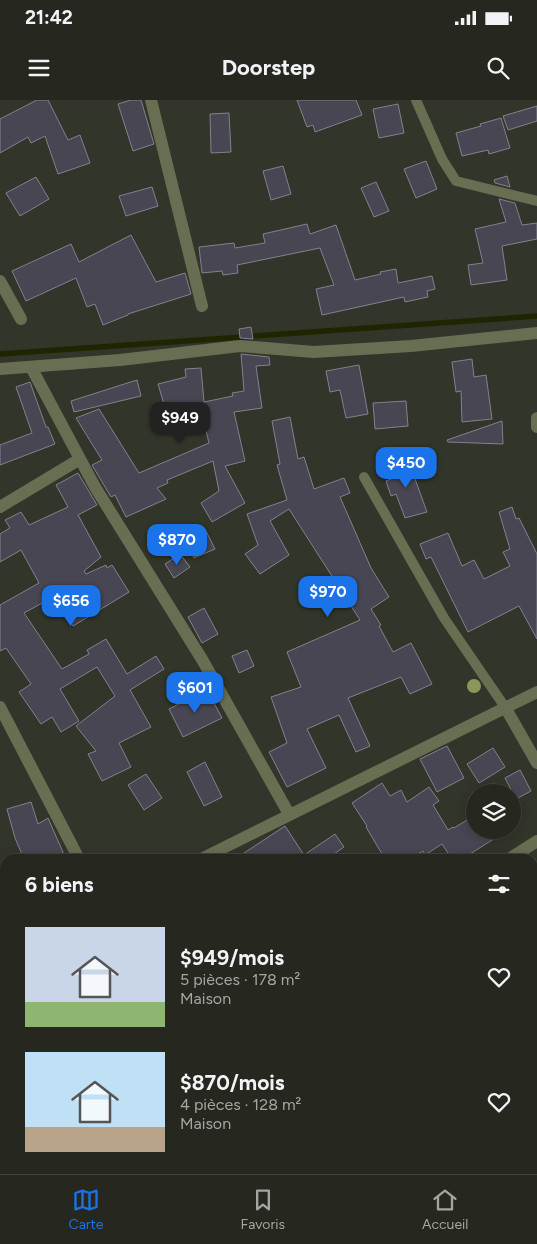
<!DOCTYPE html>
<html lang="fr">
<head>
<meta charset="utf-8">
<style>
  :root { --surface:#26281f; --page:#32342c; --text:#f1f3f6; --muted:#a4a6a4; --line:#42443d; --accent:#1a73e8 }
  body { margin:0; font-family:Figtree,sans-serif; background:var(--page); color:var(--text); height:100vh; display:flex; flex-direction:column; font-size:19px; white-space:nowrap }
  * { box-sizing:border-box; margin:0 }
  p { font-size:16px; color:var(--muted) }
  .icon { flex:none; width:28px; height:28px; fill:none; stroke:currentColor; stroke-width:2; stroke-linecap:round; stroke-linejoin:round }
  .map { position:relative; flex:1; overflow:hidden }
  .side { position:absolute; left:0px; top:754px; width:538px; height:321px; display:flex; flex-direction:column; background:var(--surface); border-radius:15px 15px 0 0; box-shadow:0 2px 12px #0003,0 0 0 1px var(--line) }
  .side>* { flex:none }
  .fabs { position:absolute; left:466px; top:684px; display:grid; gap:10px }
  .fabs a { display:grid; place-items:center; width:55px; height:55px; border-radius:50%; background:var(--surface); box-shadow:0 2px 12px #0003,0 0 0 1px var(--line); font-size:25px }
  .price { position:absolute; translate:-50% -42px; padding:0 11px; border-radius:10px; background:var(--accent); color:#fff; font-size:16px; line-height:32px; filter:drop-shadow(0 1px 2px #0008) }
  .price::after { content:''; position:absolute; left:50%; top:30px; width:15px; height:11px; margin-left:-8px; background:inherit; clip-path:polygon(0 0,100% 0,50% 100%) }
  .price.selected { background:#222; color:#fff }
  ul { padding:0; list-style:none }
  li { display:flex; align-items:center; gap:15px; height:125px; padding:0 25px }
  li span { display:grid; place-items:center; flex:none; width:140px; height:100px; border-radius:0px; color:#555 }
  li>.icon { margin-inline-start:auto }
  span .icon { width:60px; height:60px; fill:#fffc; stroke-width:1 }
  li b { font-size:21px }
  h2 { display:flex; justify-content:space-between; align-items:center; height:60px; padding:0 25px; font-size:21px }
  .status { display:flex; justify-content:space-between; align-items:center; height:35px; padding:0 25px; background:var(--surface); direction:ltr }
  .status svg { height:14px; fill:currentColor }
  header { display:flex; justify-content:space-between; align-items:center; height:65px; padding:0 25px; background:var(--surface); font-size:22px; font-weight:700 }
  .tabs { display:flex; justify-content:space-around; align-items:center; height:70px; border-top:1px solid var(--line); background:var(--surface); font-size:14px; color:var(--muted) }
  .tabs a { display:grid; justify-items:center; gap:2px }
  .tabs .selected { color:var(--accent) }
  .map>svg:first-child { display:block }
  .forest { fill:url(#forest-firs) }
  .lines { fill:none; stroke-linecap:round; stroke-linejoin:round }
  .stream { stroke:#1f2500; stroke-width:5.5 }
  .building { fill:#484652; stroke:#82818e }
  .service { stroke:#686e52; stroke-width:10 }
  .minor { stroke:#686e52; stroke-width:12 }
  .tree { fill:#8a975a }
</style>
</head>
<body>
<div class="status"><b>21:42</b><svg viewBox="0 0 49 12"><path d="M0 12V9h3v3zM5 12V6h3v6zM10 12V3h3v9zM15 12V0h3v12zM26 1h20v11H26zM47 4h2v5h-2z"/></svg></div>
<header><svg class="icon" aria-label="menu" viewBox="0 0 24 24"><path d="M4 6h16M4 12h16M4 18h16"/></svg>Doorstep<svg class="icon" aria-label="search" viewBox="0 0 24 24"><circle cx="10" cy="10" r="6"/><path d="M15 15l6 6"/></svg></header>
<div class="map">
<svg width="537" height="1074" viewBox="0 0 537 1074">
  <defs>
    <pattern id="forest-firs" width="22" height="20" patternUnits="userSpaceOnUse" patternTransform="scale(1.25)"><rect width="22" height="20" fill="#5d6921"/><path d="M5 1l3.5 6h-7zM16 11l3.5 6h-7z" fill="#747f41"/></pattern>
  </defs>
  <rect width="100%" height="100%" fill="#323529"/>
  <!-- forest -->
  <path class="forest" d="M537,893v127l-4,2 -1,-128z"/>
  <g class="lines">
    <!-- stream -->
    <path class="stream" d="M0,254l537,-38"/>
  </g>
  <!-- building -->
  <path class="building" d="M37,0h11l20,40 12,-5 10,28 -32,11 -13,-38 -14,7 -3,-6 -28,16v-34z
    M131,0h10l13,44 -21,7 -15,-47z
    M297,0h59l6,15 -47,17 -2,-7 -6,2z
    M398,4l6,29 -25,5 -6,-29z
    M537,6v15l-29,9 -5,-14z
    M229,13l2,39 -20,1 -1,-39z
    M501,18l9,30 -21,6 -1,-4 -26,6 -6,-23 25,-7 -1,-2z
    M426,61l11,28 -21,9 -12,-29z
    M283,66l8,28 -20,6 -8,-29z
    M507,76l3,11 -15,-4 -1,-3z
    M36,77l13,22 -29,17 -14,-23z
    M376,82l13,29 -15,6 -13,-29z
    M152,87l6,19 -32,10 -7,-20z
    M499,99l16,4 7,22 15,-2v16l-35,7 5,34 -36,5 -3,-20 15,-2 -8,-34 31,-7z
    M307,124l3,10 26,-9 19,55 26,-6 -1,-2 16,-3 2,14 34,-7 3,13 -8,2 1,6 -23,5 -1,-5 -82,18 -6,-26 18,-4 -14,-37 -83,17 1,8 -15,2 -1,-4 -20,2 -3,-26 35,-4 1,5 30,-5 -2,-9z
    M131,135l25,47 29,-9 6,21 -63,20v1l-25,10 -8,-21 -8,3 -11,-29 -50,23 -14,-30 59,-27 8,18z
    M251,227l2,12 -13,-1 -1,-9z
    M241,254l28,3 1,8 -14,1 6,42 -28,4 11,49 -20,5 20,37 -33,19 -11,-19 18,-12 -6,-30 -46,19 1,3 -11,5 9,11 -40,18 -11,-22 -4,2 -19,-32 10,-5 -26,-42 23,-9 40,64 70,-30 -8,-33 -33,8 -10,-34 28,-7 -1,-8 16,-1 3,34 29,-6 -1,-3 12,-2z
    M472,259l2,18 12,-2 6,44 -30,3 -1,-31 -5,1 -4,-30z
    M359,265l9,49 -22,4 -6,-28 -10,2 -4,-21z
    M137,280l4,16 -67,16 -3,-11z
    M30,282l16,45h2l7,17 -55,21v-20l32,-12 -16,-46z
    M406,301l2,25 -33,3 -2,-26z
    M290,317l8,42 6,-2 10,32 30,-11 6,15 -10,4 31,71 18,29 -18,12 10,16 -2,1 14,26 18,-9 21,41 -22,10 -9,-17 -53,21 22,48 -14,6 -17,-37 -32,14 19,39 -39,19 -18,-35 18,-9 -16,-46 30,-10 -14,-35 73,-32 -71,-111 -19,12 19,34 -29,19 -15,-20 13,-9 -11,-31 40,-14 -10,-35 3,-1 -8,-43z
    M502,321l1,23 -55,-2 -1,-2z
    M406,354l21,58 -22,6 -9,-24 -5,2 -5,-15 13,-5 -6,-18z
    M78,373l19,32 -19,10 23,42 -17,14 2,3 20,-9 1,3 5,-3 17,27 -56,34 -18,-30 -31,17 38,56 27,-15 -2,-4 19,-11 21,35 29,-18 8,13 -34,21 21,37 -32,16 12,24 -29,14 -14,-27 8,-3 -20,-25 39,-30 -18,-29 -37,22 19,32 -18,11 -9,-15 -11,7 -22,-32 12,-8 -25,-36 -6,3v-46l39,-22 -18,-33 -21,12v-28l10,-6 -5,-8 16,-8 8,13 39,-18 -12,-22z
    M512,407l4,12 3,-1 18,36v85l-18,-33 -51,26 -37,-75 -5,2 -6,-15 28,-11 14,33 12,-6 10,19 26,-13 -7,-14 7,-3 -11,-37z
    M206,431l9,18 -21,9 -8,-18z
    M180,454l10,13 -16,11 -9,-14z
    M204,508l14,26 -16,9 -14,-26z
    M247,550l7,16 -15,7 -7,-17z
    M207,590l15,28 -39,19 -14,-28z
    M447,646l17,32 -27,14 -17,-33z
    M493,648l12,19 -26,16 -12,-19z
    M205,662l17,35 -18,9 -17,-34z
    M520,670l11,21 -15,8 -11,-21z
    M146,674l16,24 -18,12 -16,-25z
    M382,683l8,13 11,-6 6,12 22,-15 10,14 -6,4 15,25 5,-3 1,1 21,-13v15h33l-46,29h-10l-10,-15 -17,11 -2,-4 -13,8h-25l-19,-32 1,-1 -15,-23z
    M31,702l7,22 10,-6 18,41h-42l-9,-21 -8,-29z
    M285,726l19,29 31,-21 9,13 -17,12h-92z"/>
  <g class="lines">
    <!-- service -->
    <path class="service" d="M416,0l26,59 14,22 81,20
      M364,377l80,141 61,89"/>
    <!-- minor -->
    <path class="minor" d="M151,0l51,206
      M0,181l21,38
      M31,267l64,120 108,174 86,153
      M0,269l120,-9 120,-14 74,6 97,-6 126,-13
      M537,318v9
      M0,407l80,-48
      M0,607l79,152
      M505,607l32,56
      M201,759l336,-167
      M509,759l28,-18
      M0,893l5,-11
      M2,1074l7,-4"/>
  </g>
  <!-- trees -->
  <circle class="tree" cx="474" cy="586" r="7"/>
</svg>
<div class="fabs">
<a><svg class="icon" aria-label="layers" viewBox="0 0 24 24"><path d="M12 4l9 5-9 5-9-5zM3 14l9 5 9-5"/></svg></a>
</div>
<b class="price selected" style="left:180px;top:344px">$949</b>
<b class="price" style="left:406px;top:389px">$450</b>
<b class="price" style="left:177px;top:466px">$870</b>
<b class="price" style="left:328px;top:518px">$970</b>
<b class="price" style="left:71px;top:527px">$656</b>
<b class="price" style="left:195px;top:614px">$601</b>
<section class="side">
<h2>6 biens<svg class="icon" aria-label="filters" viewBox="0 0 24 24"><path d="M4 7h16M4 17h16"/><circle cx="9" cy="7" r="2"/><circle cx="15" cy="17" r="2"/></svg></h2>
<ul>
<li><span style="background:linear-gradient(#c9d6e8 75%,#8fb573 0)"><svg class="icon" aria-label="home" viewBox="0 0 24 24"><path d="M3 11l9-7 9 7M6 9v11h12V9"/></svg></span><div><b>$949/mois</b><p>5 pièces · 178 m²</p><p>Maison</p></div><svg class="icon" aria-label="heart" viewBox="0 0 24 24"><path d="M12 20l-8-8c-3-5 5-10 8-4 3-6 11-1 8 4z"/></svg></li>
<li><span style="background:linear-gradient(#bfe0f5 75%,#b9a48a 0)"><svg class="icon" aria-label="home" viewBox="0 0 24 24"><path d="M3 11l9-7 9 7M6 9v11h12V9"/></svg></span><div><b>$870/mois</b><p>4 pièces · 128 m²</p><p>Maison</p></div><svg class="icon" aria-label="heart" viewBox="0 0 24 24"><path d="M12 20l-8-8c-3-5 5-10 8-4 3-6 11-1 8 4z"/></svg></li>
</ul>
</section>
</div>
<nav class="tabs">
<a class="selected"><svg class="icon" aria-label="map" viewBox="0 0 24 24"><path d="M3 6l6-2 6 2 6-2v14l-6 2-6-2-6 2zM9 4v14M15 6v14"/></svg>Carte</a>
<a><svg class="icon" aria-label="saved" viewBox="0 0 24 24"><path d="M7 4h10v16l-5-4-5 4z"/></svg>Favoris</a>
<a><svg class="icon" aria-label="home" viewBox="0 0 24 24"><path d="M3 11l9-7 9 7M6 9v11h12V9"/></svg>Accueil</a>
</nav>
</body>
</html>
